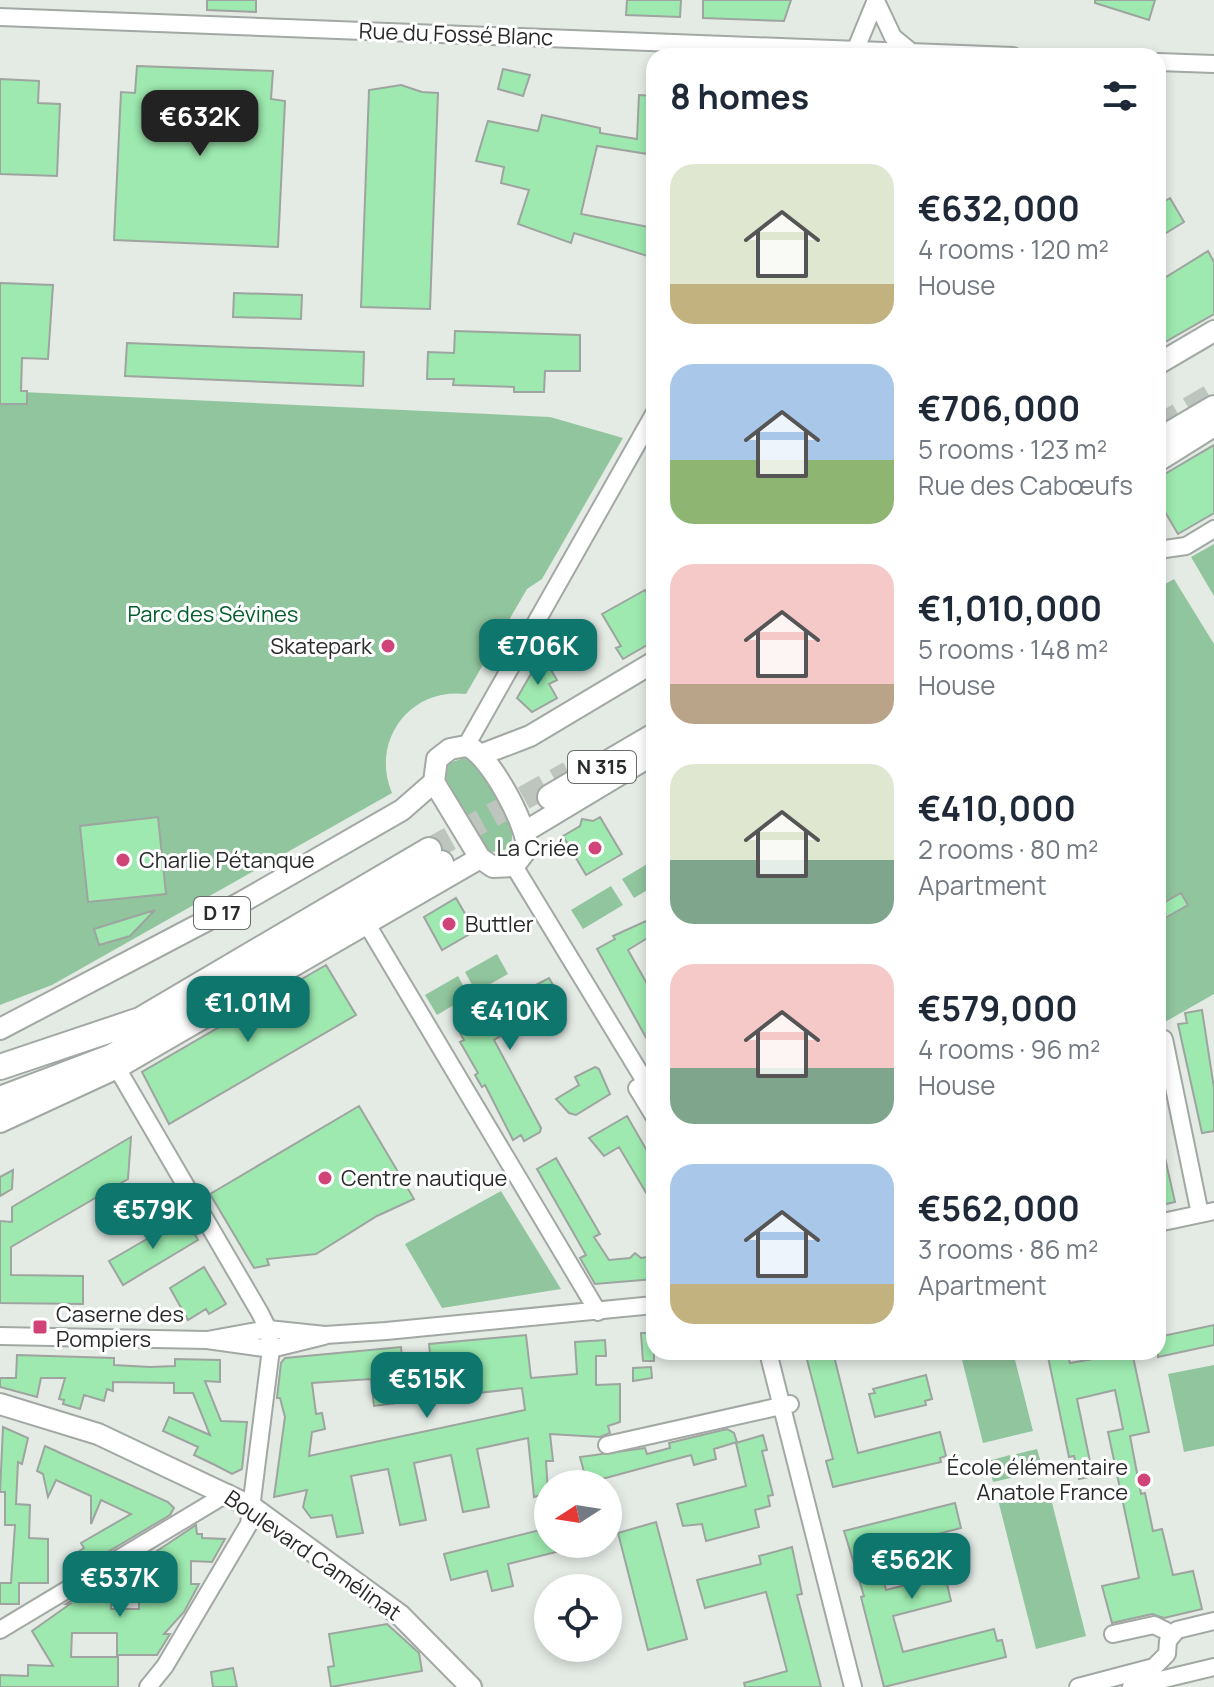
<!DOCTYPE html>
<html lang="en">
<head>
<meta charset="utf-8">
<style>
  :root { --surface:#fff; --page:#f6f6f7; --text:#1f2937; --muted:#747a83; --accent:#0f766e }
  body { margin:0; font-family:Manrope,sans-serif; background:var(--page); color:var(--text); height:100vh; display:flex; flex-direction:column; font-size:30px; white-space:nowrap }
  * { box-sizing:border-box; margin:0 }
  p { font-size:26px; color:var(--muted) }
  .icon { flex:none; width:44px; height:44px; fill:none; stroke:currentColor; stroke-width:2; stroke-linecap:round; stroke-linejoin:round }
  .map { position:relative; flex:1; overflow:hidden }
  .panel { position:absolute; left:646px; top:48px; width:520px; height:1312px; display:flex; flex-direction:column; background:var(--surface); border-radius:24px; box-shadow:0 4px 12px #0003 }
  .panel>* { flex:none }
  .needle { width:52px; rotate:258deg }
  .fabs { position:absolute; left:534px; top:1470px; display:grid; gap:16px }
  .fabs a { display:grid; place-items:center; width:88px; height:88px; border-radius:50%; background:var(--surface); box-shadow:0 4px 12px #0003; font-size:40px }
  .price { position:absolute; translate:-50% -68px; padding:0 18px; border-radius:16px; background:var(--accent); color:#fff; font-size:26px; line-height:52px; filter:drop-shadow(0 2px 4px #0008) }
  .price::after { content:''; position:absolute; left:50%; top:48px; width:24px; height:18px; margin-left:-12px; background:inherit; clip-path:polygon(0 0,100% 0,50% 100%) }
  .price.selected { background:#222; color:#fff }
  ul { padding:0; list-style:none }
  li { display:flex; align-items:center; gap:24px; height:200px; padding:0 24px }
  li span { display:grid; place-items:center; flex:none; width:224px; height:160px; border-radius:24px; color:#555 }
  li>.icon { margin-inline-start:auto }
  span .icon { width:96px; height:96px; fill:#fffc; stroke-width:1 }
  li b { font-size:34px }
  h2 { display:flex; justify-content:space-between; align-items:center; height:96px; padding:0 24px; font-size:34px }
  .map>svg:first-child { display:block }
  .green { fill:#91c59d }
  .building { fill:#9de9af; stroke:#9ea49f; stroke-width:2; fill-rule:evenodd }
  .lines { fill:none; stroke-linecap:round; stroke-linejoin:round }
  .highway-tunnel { stroke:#bec5bf; stroke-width:24; stroke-dasharray:24 12; stroke-linecap:butt }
  .minor-casing { stroke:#a2a8a3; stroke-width:20 }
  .major-casing { stroke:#a2a8a3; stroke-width:24 }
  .highway-casing { stroke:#a2a8a3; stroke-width:28 }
  .minor { stroke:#fff; stroke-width:16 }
  .major { stroke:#fff; stroke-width:20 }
  .highway { stroke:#fff; stroke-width:24 }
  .poi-dot { fill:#d04478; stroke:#fff; stroke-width:3 }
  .labels { text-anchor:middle; stroke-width:6; stroke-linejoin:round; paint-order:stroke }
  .shield { fill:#fff; stroke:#686b69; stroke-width:2 }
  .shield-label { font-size:20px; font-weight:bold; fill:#282b29 }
  .street-label { font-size:22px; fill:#282b29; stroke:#fff }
  .park-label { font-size:22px; fill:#025e2c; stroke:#fff }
  .poi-label { font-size:22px; fill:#282b29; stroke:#fff; text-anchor:start }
</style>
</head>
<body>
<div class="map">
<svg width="1214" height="1687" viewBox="0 0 1214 1687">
  <rect width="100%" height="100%" fill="#e4ebe5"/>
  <!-- green -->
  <path class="green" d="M0,391l550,26 73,21 -81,141 -15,10 -61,105c-56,-7 -96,47 -74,99l-340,192 -52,20z
    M1214,544v52l-23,-39z
    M1174,579l40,65v350l-56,32v-438z
    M464,758c20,9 61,72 44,91l-16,3 -7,-4 -40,-71 4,-14z
    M654,860v26l-20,12 -12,-19z
    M611,886l12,19 -40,24 -12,-19z
    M497,954l11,20 -32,18 -11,-20z
    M458,976l11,20 -32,19 -12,-20z
    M501,1191l60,98 -119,19 -37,-64z
    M960,1352h53l20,79 -50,12z
    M1214,1365v81l-30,6 -16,-78z
    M1037,1449l6,21 -22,5 -5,-21z
    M1010,1455l5,22 -22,5 -5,-21z
    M1048,1487l38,149 -50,13 -38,-149z"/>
  <!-- building -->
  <path class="building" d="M207,0h49v12l-49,-2z
    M627,0h54l-1,17 -54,-2z
    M703,0h88l-7,21 -81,-3z
    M1095,0h60l-6,20 -54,-17z
    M137,66l136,5 -2,28 14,2 -7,146 -164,-7 7,-148 14,1z
    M503,69l27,6 -7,21 -25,-7z
    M0,79l39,2 -1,22 22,1 -3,72 -57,-2z
    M401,85l21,7 16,1 -8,216 -69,-2 8,-217z
    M639,95l15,1v59l-57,-9 -16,68 73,14v30l-80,-25 -3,10 -53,-19 11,-34 -28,-7 3,-16 -28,-6 12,-40 50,10 4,-16 58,13v5l37,6z
    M1170,198l14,24 -26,16v-33z
    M1208,251l6,11v52l-56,32v-64z
    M0,283l53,2 -5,74 -26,-1 -1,33h6v13h-27z
    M234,293l68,2 -1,24 -68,-2z
    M455,331l125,4v36h-35l-1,21h-30v-5l-61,-2 1,-6h-27l1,-27 26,1z
    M127,343l237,9 -1,34 -238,-10z
    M1214,445v68l-36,21 -20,-34v-22z
    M645,590l3,5 6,-4v50l-31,18 -7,-11 5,-2 -19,-32z
    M542,655l15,25 -8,4 8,14 -25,14 -15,-14z
    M158,817l8,77 -78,8 -8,-76z
    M600,817l22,37 -36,21 -23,-39 17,-10 2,-7 11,2z
    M1181,893l7,12 -30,17v-16z
    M456,898l19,33 -33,19 -18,-33z
    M155,910l-25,26 -31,9 -5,-16z
    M646,921l8,13 -26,16 26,46v56l-57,-103 18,-10 -2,-3z
    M326,965l30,50 -187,109 -27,-52z
    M549,978l12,21 -2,2 7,18 -12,13 -12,-20 -48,28 47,88 -1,4 -16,9 -3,-6 -8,5 -28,-55 -3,2 -7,-12 3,-2 -18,-31 4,-2 -4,-7 7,-4 -2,-3 29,-19z
    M1202,1010l12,78v43l-12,2 -24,-109 9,-1 -2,-10z
    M595,1067l4,2 11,25 -34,21 -7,-2 -13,-14 23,-14 -4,-8z
    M359,1106l55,93 -37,17 -61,38 -49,5 2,6 -15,3 -44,-74z
    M627,1116l27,47v43l-35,-59 -15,9 -15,-18z
    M131,1137l-3,42 -117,68v28l72,1v28l-83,-1v-82l12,1v-15z
    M1158,1149h5l12,53 -17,4z
    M556,1158l44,76 -6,3 15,23 21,-2 5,-5 6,5 13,-2v23l-59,5 -15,-26 6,-3 -49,-86z
    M13,1170l-1,19 -12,7v-19z
    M185,1217l13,23 -75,45 -14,-24z
    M204,1267l22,37 -17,10 -3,-5 -18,11 -18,-32z
    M1214,1325v20l-56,12v-20z
    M641,1333h13v28h-11z
    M526,1335l5,43 46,-4 -2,-32 30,-2 1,16h-10v29l24,-1v38l-12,4 2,7 -10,4 -50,-3 3,27h-7l2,32 -14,4 -6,-59 -51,11 12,58 -26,5 -12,-57 -37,8 12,57 -26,5 -12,-56 -37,7 12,57 -26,4 -5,-22 -21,3 -8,-11 4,-17 -33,7 11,-80 -5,-19h-3l4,-35 4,-5 116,-11 2,20 28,-2 -2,-21zM371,1379l3,27 23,-3 -3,-18 40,-4 1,17 87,-10 3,22 -216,46 3,-24 13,-3 -3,-16 -6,1 -4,-31z
    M805,1352h28l25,101 82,-21 6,24 -6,2 1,4 -108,25 -7,-26 7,-2z
    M1047,1352h20l3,11 62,-11 17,80 -19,4 11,58 4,-1 8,38 9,-2 11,46 20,-4 9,38 -38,9 -12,-4 -40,9 -10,-37 37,-8 -31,-146 15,-3 -8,-39 -38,9 16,77 -14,3 -5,-23 -5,1z
    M17,1355l97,3v7l36,2 25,-1v-7l45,1v22l-15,-1 16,40 26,1 -5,47 -10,5 -17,-9 -21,-10 4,-8 -35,-16 6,-14 41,18 -17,-42h-19v-10l-61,-1v9l-6,-2 -3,12 -20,-6 -4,14 -17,-5 1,-4 -5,-1 6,-21h-24l-4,19 -37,-10v-9h16z
    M651,1367l1,11 -19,3v-13z
    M926,1375l6,24 -7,2 1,4 -51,12 -6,-23 6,-1 -2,-4z
    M3,1427l25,11 -6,26 -4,-2 -2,42 14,1 -1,33 19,1v44h-29v21h-19v-21h11l4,-58h-10v-33h-5z
    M727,1429l7,4 3,9 -23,7 2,10 -22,6 -3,-10 -104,28 -7,-26 65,-9 2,6 23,-6 -1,-5z
    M763,1435l4,15 -5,1 11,44 -5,1 2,10 -15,4 4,17 -53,14 -4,-17 -19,2 -6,-22 69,-18 -10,-43z
    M45,1446l123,56 6,6 -4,7 -91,54 -12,-10 17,-11 -3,-5 50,-29 -30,-14 -10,24v-28l-35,-16 -8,17 -5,-23 -6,-3z
    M955,1503l6,25 -85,22 10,40 59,-15 6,26 -58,15 10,36 91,-23 3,12 5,-1 4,17 -122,30 -23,-90 3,-1 -20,-65z
    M656,1522l31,117 -39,11 -30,-117z
    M196,1525l1,9h5v4l23,1 -13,23 -21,-1v23h8l-15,28 -20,22h6l-13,21h-40v-22h-45l-1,24h47v30h-118v-12l28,1v-11l25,1 -21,-35 38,-27h-4l46,-28 -1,33h28v-46z
    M548,1528v16h24v4l-64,16 5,22 -21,5 -5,-20 -36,9 -7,-26z
    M792,1547l10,47 -5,1 24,92h-76l-1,-4 43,-12 -21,-79 -61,16 -8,-28 64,-16 -2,-8z
    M387,1624l32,29 3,18 -91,16 -3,-20 6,-1 -5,-32z
    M233,1668l4,19h-24l-2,-15z"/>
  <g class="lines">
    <!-- highway-tunnel -->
    <path class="highway-tunnel" d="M1158,427l56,-33
      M429,850l140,-77"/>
    <defs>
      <path id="minor" d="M876,1l17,36 17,14
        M0,17l1013,39
        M853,56l23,-56
        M1158,62l56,2
        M1158,550l28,-4 28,-17
        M466,746l188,-332
        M514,866l140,230
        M368,926l230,386
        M1164,1039l36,175
        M117,1068l143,245 8,16 3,20 -22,175 -84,142 -17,21
        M637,1088l17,28
        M1158,1223l56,-12
        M0,1336l207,4 64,9 53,-13
        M207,1340l61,-11 57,6 61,-4 268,-26
        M768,1352l85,335
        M607,1445l183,-41
        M0,1630l228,-137
        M1113,1634l41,-9 18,9
        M1078,1687l76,-20 13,-13 1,-13 9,-11 37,-9
        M1131,1687l83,-20"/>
      <path id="major" d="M1158,364l56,-33
        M1158,461l56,-35
        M466,746c22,5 62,80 61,103l-13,17 -21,1 -13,-9 -46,-76 3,-23 13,-10z
        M483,754l47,-18 124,-74
        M526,831l128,-77
        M0,1029l242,-127 160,-92 32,-28
        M0,1122l117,-54 363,-210
        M0,1404l98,30 154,73 148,108 71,72"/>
      <path id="highway" d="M1158,441l56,-33
        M550,797l104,-61
        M0,1067l140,-47 289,-170
        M0,1099l111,-42 330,-194"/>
    </defs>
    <!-- minor casing -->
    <use href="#minor" class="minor-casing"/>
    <!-- major casing -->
    <use href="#major" class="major-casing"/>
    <!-- highway casing -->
    <use href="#highway" class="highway-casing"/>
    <!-- minor -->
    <use href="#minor" class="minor"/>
    <!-- major -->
    <use href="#major" class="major"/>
    <!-- highway -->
    <use href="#highway" class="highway"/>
  </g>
  <!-- markers -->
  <g class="poi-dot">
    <circle cx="388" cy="646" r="8"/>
    <circle cx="595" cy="848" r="8"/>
    <circle cx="123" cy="860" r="8"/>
    <circle cx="449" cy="924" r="8"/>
    <circle cx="325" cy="1178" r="8"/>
    <rect x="32" y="1319" width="16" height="16" rx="4"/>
    <circle cx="1144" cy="1480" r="8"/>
  </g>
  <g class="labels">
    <!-- shield labels -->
    <g class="shield">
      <rect x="568" y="751" width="68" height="32" rx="6"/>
      <rect x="194" y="897" width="56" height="32" rx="6"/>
    </g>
    <g class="shield-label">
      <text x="602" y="774">N 315</text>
      <text x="222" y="920">D 17</text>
    </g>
    <!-- street labels -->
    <g class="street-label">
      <text transform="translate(456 34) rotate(2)" y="8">Rue du Fossé Blanc</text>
      <text transform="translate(313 1555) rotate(35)" y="8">Boulevard Camélinat</text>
    </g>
    <!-- park labels -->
    <g class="park-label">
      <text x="213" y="622">Parc des Sévines</text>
    </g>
    <!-- poi labels -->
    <g class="poi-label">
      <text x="372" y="654" text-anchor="end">Skatepark</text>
      <text x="579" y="856" text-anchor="end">La Criée</text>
      <text x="139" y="868">Charlie Pétanque</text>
      <text x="465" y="932">Buttler</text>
      <text x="341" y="1186">Centre nautique</text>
      <text x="56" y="1322">Caserne des<tspan x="56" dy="25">Pompiers</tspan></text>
      <text x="1128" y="1475" text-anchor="end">École élémentaire<tspan x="1128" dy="25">Anatole France</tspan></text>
    </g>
  </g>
</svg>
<div class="fabs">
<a><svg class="needle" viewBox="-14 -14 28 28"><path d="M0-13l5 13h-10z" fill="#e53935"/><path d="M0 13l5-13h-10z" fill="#747a83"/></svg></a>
<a><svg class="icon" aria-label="locate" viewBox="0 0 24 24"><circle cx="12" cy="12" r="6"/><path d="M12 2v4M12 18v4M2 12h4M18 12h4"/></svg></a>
</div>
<b class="price selected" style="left:200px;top:158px">€632K</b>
<b class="price" style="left:538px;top:687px">€706K</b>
<b class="price" style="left:248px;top:1044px">€1.01M</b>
<b class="price" style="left:510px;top:1052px">€410K</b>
<b class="price" style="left:153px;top:1251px">€579K</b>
<b class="price" style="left:427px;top:1420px">€515K</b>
<b class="price" style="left:912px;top:1601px">€562K</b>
<b class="price" style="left:120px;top:1619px">€537K</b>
<section class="panel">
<h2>8 homes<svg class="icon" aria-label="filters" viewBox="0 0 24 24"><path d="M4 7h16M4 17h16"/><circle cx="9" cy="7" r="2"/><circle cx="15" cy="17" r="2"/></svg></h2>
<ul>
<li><span style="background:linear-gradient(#dfe7d0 75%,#c2b280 0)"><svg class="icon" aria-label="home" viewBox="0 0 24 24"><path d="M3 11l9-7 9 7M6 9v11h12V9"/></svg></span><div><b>€632,000</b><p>4 rooms · 120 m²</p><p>House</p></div></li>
<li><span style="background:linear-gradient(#a9c7e8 60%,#8fb573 0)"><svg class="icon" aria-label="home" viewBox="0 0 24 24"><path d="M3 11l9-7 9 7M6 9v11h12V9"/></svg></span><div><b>€706,000</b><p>5 rooms · 123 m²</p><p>Rue des Cabœufs</p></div></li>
<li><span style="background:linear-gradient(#f6c9c9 75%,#b9a48a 0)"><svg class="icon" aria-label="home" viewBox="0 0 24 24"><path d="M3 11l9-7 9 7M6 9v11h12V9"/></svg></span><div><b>€1,010,000</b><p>5 rooms · 148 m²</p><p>House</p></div></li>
<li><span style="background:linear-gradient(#dfe7d0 60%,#7fa58c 0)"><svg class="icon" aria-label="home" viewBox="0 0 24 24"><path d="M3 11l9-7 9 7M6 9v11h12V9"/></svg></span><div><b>€410,000</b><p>2 rooms · 80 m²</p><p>Apartment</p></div></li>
<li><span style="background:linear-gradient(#f6c9c9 65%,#7fa58c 0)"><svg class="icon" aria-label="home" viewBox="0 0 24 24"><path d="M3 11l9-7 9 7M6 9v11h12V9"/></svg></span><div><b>€579,000</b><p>4 rooms · 96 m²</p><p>House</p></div></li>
<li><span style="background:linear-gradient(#a9c7e8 75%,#c2b280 0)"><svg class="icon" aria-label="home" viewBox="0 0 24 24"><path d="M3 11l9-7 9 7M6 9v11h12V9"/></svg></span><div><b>€562,000</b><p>3 rooms · 86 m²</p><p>Apartment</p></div></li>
</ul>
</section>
</div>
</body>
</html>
